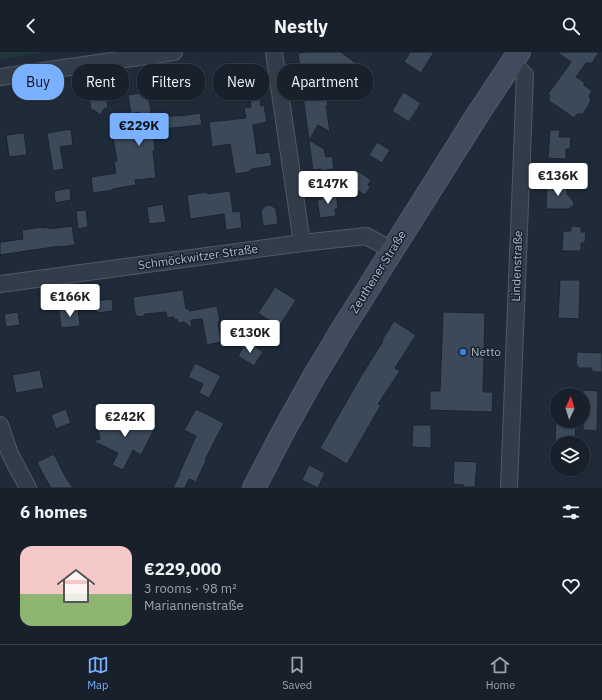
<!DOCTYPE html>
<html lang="en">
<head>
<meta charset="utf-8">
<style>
  :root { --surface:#17202b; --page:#242d37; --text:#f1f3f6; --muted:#9ea3a9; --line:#363e47; --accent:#79b0ff }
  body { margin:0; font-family:"IBM Plex Sans",sans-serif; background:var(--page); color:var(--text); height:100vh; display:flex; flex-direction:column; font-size:15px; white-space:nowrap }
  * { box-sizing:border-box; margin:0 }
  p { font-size:13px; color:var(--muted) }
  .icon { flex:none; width:22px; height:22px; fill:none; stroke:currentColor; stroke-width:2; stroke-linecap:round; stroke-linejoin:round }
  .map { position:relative; height:436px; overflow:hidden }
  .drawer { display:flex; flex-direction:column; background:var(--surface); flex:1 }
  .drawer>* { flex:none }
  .top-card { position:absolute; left:12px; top:12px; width:400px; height:36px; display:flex; gap:8px }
  .needle { width:26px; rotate:4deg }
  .controls { position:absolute; left:550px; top:336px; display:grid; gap:8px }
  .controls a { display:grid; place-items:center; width:40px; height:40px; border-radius:50%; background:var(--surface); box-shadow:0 1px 3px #0004,0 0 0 1px var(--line); font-size:20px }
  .price { position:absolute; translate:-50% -34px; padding:0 9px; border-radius:4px; background:#fff; color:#222; font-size:13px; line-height:26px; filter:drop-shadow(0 1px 2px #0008) }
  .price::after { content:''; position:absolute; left:50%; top:24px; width:12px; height:9px; margin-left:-6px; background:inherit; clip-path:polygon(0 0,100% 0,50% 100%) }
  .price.active { background:var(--accent); color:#111 }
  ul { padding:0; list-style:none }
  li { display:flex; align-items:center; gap:12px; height:100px; padding:0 20px }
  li+li { border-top:1px solid var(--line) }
  li span { display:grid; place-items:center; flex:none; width:112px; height:80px; border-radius:12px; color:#555 }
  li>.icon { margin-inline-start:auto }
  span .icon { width:48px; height:48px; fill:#fffc; stroke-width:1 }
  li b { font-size:17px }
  h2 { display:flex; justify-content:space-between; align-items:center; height:48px; padding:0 20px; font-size:17px }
  .chip { padding:0 14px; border-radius:16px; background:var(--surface); box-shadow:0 1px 3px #0004,0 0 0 1px var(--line); font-size:14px; line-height:36px }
  .chip.active { background:var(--accent); color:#111 }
  header { display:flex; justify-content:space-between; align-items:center; height:52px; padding:0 20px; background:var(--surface); font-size:18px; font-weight:700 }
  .dock { display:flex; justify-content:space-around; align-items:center; height:56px; border-top:1px solid var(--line); background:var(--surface); font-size:11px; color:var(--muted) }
  .dock a { display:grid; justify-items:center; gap:2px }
  .dock .active { color:var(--accent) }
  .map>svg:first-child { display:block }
  .green { fill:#21383a }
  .building { fill:#3b4959; stroke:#1a2430 }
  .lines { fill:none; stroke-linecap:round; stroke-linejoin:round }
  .street-casing { stroke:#505a67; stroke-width:18 }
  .secondary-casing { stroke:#505a67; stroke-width:24 }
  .street { stroke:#333d4a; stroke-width:16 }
  .secondary { stroke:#404c5d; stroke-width:22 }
  .shop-dot { fill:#3f7fe0; stroke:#18222e; stroke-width:1.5 }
  .labels { text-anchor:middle; stroke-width:3; stroke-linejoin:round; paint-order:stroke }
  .street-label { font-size:12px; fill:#adb7c6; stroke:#18222e }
  .poi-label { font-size:12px; fill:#adb7c6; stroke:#18222e; text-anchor:start }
</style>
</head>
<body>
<header><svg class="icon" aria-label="back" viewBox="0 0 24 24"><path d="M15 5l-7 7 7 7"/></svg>Nestly<svg class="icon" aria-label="search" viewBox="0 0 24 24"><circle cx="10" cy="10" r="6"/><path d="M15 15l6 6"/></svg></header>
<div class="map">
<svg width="602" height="436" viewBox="0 0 602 436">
  <rect width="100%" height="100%" fill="#1f2b39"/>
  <!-- green -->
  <path class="green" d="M0,0h46l-46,7z"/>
  <!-- building -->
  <path class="building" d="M307,0h34l20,15h-4v4l-10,1v-3l-46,6 -3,-22z
    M410,0h24l-13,21 -17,-11z
    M557,0h42l-7,11h-6l-10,14 8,5v3l8,6 -3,5 2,5 -8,13h-6l-3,4 -26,-18 2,-4 -2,-2 23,-32z
    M105,35l3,21h-3l-5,7 -6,-5h-3l-3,-20z
    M148,40l4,27 28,-4v1l20,-3 2,12 -49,5 2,21h-2l3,27 -21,2 1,5 -23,4v1l-20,3 -2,-16 25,-4 -2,-11 3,-1 -4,-23 28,-4 -2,-22 -8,2 -3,-19z
    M403,40l18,11 -12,19 -17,-11z
    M326,41l2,12 -2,1 4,26 -12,-7 -9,15 15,9 2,8 6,-1 2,13 -13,2v-2l-8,1 -10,-74z
    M260,47l1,7 3,-1 3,17 -14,3 4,29 13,-2 2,13h-1v1l-19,3 1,1h-3v2l-15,2 -5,-30 -18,3 -3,-25 37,-4 -2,-10 7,-1 -1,-6z
    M71,77l2,16 -13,2 4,22 -11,2 -6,-38z
    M550,78h10l-1,7h12l-1,12h-4v10l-18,-1z
    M24,81l3,22 -18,2 -3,-22z
    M377,90l13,8 -8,13 -13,-8z
    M355,117l16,11 -3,5 2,2 -5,8 -24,-15 6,-9 5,3z
    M547,130l20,1v11l6,7 1,3 -2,3 -4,2h-22z
    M70,136l1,12 -16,3 -1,-12z
    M230,139l3,21 7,-1 2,17 -16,2 -2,-16 -34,5 -3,-24 20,-3v2z
    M336,140l2,17h-3l1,7 -16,2 -3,-18 5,-1 -1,-5z
    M163,152l3,18 -17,2 -2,-17z
    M271,153l5,4 2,15 -15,2 -2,-15 4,-5z
    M86,158l2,17 -10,2 -2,-18z
    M72,174l3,19 -15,2v-1l-60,9v-13l23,-3 -1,-9 21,-3v1l6,-1v2z
    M571,174l10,1v5h5l-1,11h-4v8h-19l1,-20h8z
    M560,228h20l-1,39 -21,-1z
    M275,235l21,13 -17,27 -21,-14z
    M183,238l3,19 3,-1v3l28,-5 3,15 -2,1 3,20 -14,3 -5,-26 -11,1 1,8 -8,-6 -6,1 -1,-4 -3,1v-3l-7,1 -1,-6 -21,2 -1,2 -5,1 -4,-3 -2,-17z
    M112,247l1,12 -16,2 -2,-12z
    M78,256l2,18 -19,2 -2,-18z
    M18,260l2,13 -14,2 -2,-13z
    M443,260l42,1 -2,79h10l-1,20 -62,-2v-19h10z
    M394,269l22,14 -21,33 5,3 -22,33 3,1 -34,59 -27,-16 41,-72 22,-35 -1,-1z
    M247,289l16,11 -9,14 -16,-10z
    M577,300l25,1v19h-9l-2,-4h-12l-3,-4z
    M195,311l26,13 -12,22 -10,-5 4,-9 -15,-7z
    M40,318l4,18 -28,5 -4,-18z
    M583,338l15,1 -1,40 -14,-1z
    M66,357l5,14 -15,6 -5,-14z
    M196,357l28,14 -19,37 1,1 -10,21 -7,-3 -4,9h-12l7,-14h-1l17,-38 -12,-6z
    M141,366l15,7v1l-15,29 -8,-5 -10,20 -11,-5 6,-12 -25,-12 7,-2 -3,-15z
    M556,369h20l-1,22h-20z
    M413,373h18v23l-19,-1z
    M54,402l11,22 8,12h-22l-6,-10 -8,-16z
    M454,409l23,1 -2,25h-11v-2l-11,-1z
    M309,413l16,8 -7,15 -16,-8z"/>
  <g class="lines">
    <defs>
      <path id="street" d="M274,0l28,191
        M0,25l174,-25
        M0,232l302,-41 64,-7 26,14
        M0,373l10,29 18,34
        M509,436l16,-413 -12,-12"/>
      <path id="secondary" d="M254,436l28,-54 30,-54 30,-50 136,-216 41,-62"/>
    </defs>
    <!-- street casing -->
    <use href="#street" class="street-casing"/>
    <!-- secondary casing -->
    <use href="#secondary" class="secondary-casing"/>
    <!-- street -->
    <use href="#street" class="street"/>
    <!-- secondary -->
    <use href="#secondary" class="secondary"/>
  </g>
  <!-- markers -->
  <circle class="shop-dot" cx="463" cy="300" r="4"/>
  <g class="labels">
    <!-- street labels -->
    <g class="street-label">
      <text transform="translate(198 205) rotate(-8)" y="4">Schmöckwitzer Straße</text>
      <text transform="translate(517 214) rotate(-88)" y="4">Lindenstraße</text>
      <text transform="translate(378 220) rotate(-58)" y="4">Zeuthener Straße</text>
    </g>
    <!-- poi labels -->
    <g class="poi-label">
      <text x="471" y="304">Netto</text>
    </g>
  </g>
</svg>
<div class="controls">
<a><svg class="needle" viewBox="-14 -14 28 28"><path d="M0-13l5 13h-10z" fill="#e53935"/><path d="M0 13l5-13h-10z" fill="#9ea3a9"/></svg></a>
<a><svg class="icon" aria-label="layers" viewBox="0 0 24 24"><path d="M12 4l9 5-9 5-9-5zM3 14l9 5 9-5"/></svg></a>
</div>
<b class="price active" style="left:139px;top:95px">€229K</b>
<b class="price" style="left:558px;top:145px">€136K</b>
<b class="price" style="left:328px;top:153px">€147K</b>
<b class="price" style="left:70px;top:266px">€166K</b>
<b class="price" style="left:250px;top:302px">€130K</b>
<b class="price" style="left:125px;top:386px">€242K</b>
<div class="top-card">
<a class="chip active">Buy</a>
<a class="chip">Rent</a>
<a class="chip">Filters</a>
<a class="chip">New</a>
<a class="chip">Apartment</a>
</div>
</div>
<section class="drawer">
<h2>6 homes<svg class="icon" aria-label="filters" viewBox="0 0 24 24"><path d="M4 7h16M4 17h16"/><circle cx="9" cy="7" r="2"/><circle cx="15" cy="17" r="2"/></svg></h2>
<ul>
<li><span style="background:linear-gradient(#f6c9c9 60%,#8fb573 0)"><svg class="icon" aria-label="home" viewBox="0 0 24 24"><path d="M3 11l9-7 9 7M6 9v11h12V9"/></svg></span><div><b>€229,000</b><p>3 rooms · 98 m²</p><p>Mariannenstraße</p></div><svg class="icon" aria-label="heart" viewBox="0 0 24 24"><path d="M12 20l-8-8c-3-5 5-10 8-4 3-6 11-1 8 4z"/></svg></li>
</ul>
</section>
<nav class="dock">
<a class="active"><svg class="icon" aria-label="map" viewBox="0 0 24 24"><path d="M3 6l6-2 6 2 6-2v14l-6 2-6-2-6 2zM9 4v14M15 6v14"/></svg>Map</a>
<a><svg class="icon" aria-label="saved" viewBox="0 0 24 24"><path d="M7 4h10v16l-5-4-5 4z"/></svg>Saved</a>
<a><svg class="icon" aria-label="home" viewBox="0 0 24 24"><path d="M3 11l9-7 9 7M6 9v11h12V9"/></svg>Home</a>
</nav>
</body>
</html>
